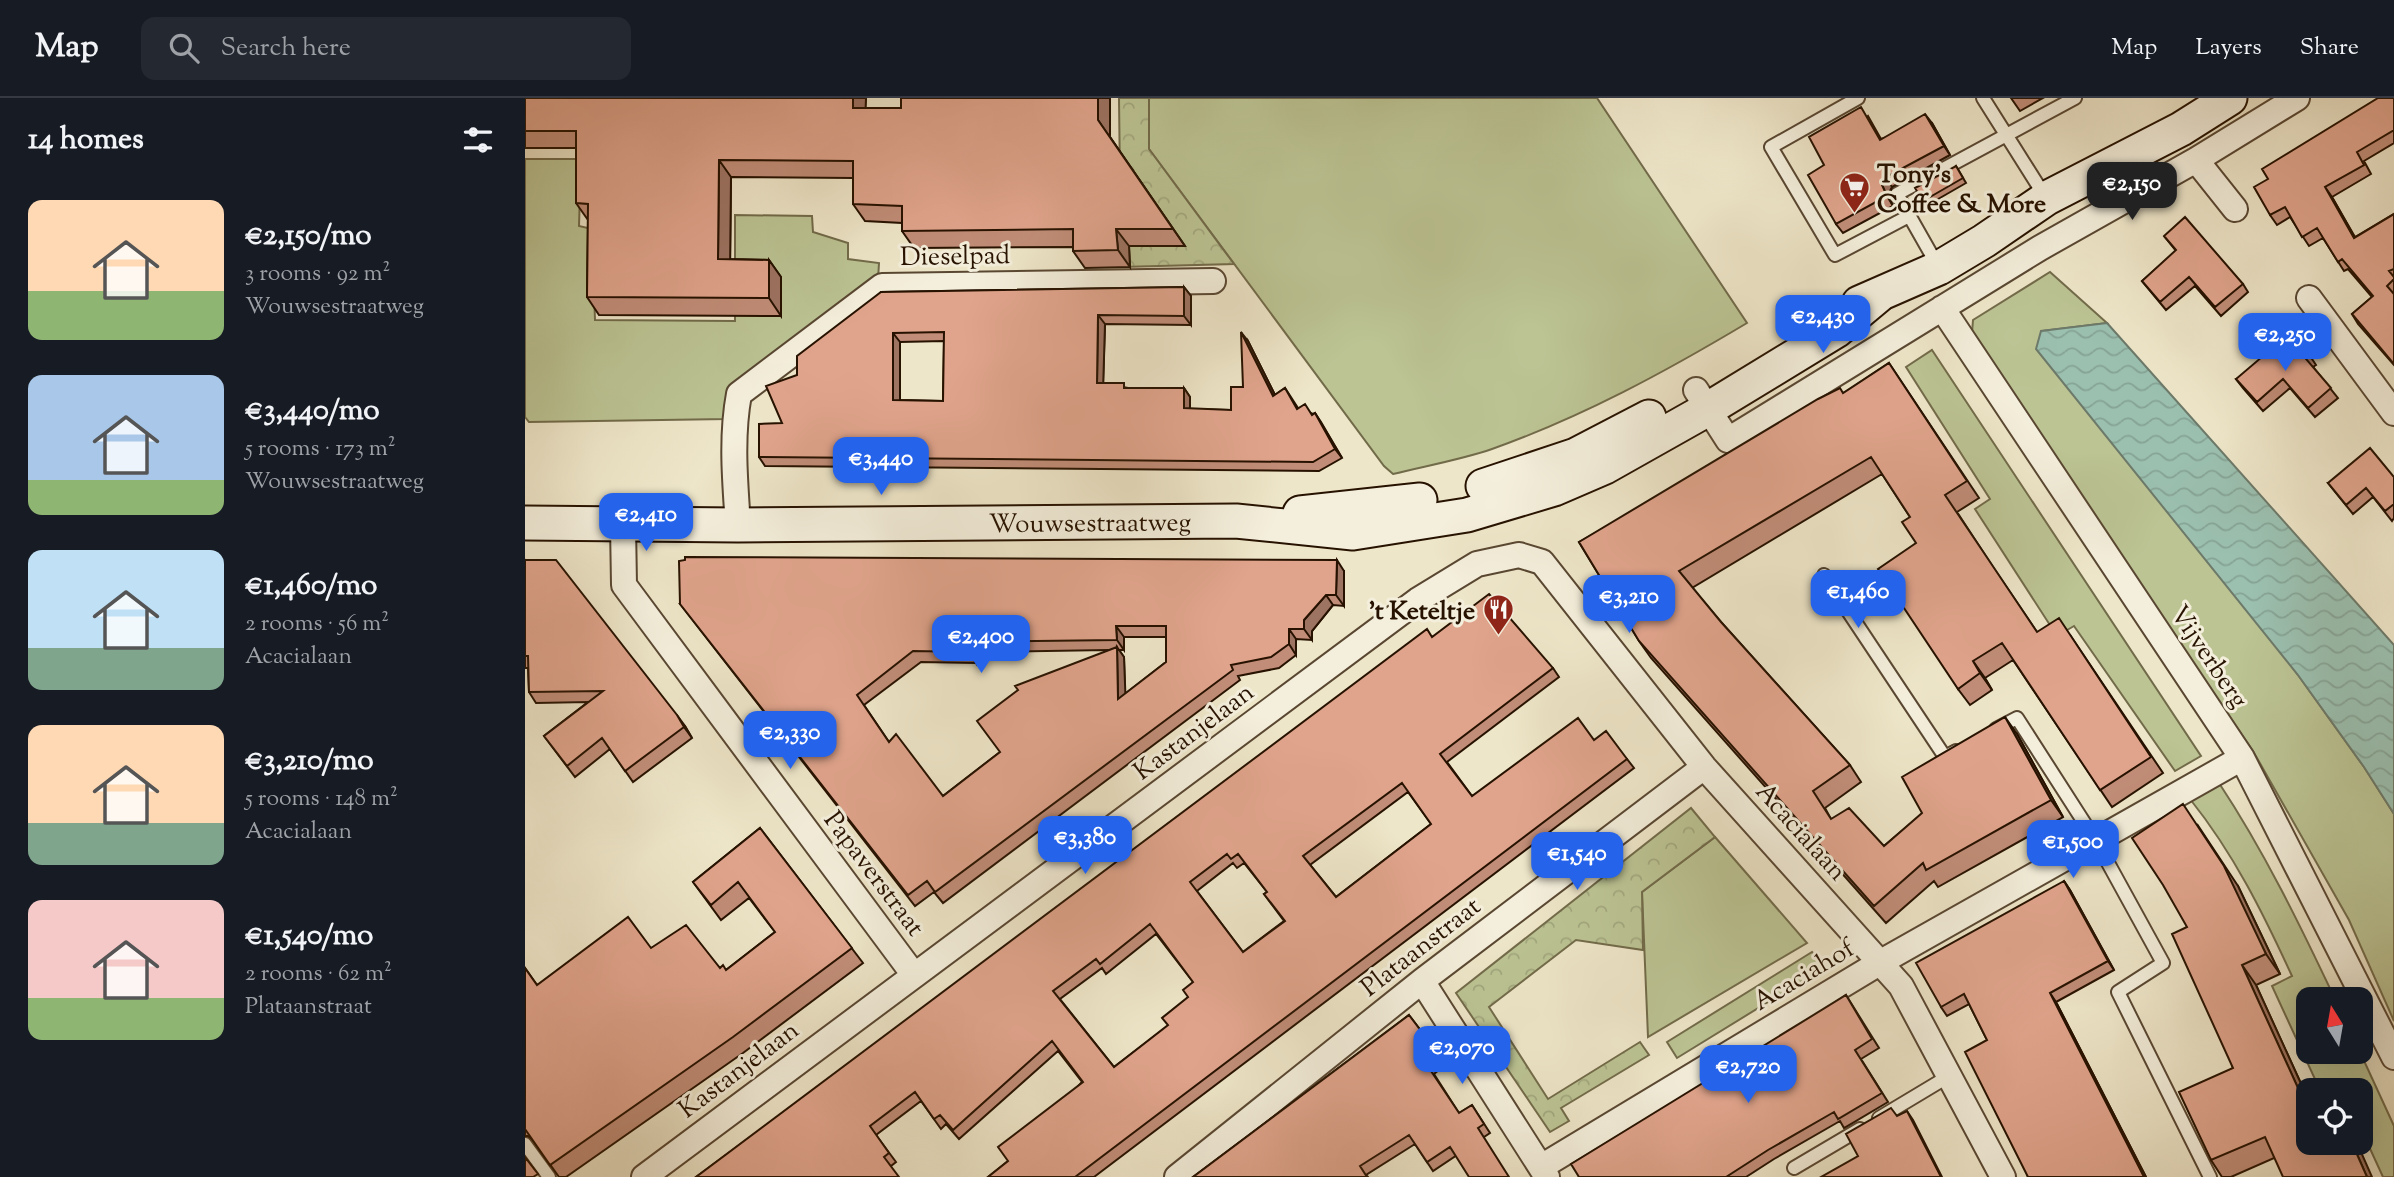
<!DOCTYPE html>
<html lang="en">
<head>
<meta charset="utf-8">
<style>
  :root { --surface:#171b24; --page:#242831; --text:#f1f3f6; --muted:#9ea1a6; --line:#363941; --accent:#2563eb }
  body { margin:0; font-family:"Sorts Mill Goudy",serif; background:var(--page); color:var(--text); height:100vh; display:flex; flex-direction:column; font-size:26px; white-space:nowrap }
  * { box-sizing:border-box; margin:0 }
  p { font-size:23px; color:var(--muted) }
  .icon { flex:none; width:38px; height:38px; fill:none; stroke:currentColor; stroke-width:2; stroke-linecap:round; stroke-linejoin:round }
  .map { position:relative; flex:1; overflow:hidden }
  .panel { display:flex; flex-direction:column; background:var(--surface); width:525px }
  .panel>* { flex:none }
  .needle { width:46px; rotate:349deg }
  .buttons { position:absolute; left:1771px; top:889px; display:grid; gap:14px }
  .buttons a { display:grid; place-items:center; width:77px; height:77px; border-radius:14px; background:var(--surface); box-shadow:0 7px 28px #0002; font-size:35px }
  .price { position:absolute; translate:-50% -60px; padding:0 16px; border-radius:14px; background:var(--accent); color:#fff; font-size:23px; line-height:46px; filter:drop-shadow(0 2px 4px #0008) }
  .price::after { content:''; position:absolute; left:50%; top:42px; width:21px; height:16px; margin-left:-10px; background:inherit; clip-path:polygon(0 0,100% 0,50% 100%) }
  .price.active { background:#222; color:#fff }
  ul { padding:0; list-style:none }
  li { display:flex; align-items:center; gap:21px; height:175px; padding:0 28px }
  li span { display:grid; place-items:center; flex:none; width:196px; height:140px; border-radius:14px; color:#555 }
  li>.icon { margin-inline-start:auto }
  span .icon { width:84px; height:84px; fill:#fffc; stroke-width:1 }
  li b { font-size:30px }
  h2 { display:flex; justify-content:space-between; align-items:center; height:84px; padding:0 28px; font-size:30px }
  header { display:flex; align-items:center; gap:42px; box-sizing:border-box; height:98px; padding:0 35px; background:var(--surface); border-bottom:2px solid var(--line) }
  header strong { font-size:33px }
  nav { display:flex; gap:38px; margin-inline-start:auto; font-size:24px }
  .search { width:490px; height:63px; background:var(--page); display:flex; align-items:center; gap:18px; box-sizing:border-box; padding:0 24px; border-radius:14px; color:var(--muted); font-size:26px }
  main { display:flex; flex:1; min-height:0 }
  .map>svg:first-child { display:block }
  .grass { fill:#bcc494; stroke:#726b4a; stroke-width:2 }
  .forest { fill:url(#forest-crowns); stroke:#726b4a; stroke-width:2 }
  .water { fill:url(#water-waves); stroke:#6d7a6a; stroke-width:2 }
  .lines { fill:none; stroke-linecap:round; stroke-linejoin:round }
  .service-casing { stroke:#594732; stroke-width:16 }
  .minor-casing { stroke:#594732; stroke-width:28 }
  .secondary-casing { stroke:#271200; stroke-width:37 }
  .service { stroke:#f4efdc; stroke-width:12 }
  .minor { stroke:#f4efdc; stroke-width:24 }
  .secondary { stroke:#f4efdc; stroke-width:33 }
  .wall { fill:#c18d78; stroke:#271200; stroke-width:2; fill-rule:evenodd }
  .shaded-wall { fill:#9d7362; stroke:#271200; stroke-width:2 }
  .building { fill:#e0a48c; stroke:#271200; stroke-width:2; fill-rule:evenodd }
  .labels { text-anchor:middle; stroke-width:6; stroke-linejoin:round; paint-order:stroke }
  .poi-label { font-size:26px; font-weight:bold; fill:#271200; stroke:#f4efdc; text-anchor:start }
  .street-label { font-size:26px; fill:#271200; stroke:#f4efdc }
</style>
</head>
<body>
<header>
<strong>Map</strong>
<div class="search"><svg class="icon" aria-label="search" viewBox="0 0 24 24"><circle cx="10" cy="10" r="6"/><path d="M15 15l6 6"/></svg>Search here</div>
<nav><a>Map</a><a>Layers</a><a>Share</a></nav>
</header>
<main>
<section class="panel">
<h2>14 homes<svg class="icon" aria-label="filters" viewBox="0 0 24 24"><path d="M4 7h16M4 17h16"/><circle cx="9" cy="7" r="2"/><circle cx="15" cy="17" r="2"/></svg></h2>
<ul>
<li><span style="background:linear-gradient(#ffd9b3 65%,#8fb573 0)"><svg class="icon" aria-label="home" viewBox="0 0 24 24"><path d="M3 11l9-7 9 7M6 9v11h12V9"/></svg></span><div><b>€2,150/mo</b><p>3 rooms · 92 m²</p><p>Wouwsestraatweg</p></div></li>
<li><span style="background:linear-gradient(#a9c7e8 75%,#8fb573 0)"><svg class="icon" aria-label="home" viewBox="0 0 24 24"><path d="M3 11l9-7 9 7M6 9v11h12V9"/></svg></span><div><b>€3,440/mo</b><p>5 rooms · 173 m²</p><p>Wouwsestraatweg</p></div></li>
<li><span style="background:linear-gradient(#bfe0f5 70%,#7fa58c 0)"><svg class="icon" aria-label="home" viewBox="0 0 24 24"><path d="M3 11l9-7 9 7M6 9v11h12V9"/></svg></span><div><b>€1,460/mo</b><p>2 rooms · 56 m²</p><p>Acacialaan</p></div></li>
<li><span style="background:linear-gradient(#ffd9b3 70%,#7fa58c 0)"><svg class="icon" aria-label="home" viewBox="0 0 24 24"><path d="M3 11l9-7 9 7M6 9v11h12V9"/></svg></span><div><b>€3,210/mo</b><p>5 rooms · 148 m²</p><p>Acacialaan</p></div></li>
<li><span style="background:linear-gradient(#f6c9c9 70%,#8fb573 0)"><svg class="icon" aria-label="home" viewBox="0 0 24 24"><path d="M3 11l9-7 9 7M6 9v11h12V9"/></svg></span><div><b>€1,540/mo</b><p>2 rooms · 62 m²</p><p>Plataanstraat</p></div></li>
</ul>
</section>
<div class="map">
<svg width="1869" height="1079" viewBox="0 0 1869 1079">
  <defs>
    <pattern id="forest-crowns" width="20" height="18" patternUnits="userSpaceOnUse" patternTransform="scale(1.75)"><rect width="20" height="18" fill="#bcc494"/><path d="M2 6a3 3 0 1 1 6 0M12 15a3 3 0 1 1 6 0" fill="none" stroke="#a2a77e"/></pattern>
    <pattern id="water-waves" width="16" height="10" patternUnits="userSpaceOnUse" patternTransform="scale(1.75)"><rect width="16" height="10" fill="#9bc0b0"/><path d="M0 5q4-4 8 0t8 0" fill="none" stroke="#86a496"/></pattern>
  </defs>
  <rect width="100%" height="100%" fill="#eee6c9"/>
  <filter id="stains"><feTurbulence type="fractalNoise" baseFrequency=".00286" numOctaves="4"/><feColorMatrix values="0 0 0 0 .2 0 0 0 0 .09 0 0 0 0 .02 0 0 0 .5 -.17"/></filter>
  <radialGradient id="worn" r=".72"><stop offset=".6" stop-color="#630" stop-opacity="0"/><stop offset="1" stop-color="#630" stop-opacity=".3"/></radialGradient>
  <!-- grass -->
  <path class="grass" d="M624,0h448l150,225c-82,49 -165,94 -255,126 -32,11 -67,17 -99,25l-9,-8 -235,-317z
    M0,61h56l-2,67 13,3 3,91 140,1v-106l77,1 1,16 35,11v16l31,4 -1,17 -150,108 -1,31 -198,3 -4,-5z
    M1525,174l57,51 -65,8 256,344 66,92 30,47v207l-45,-101 -96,-169 -216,-315 -65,-103 1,-13z
    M1407,252l269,406 -26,15 -101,-145 -17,10 -82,-127 15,-10 -84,-132z
    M1694,685c45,68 81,142 116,216h-27v53h52l34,74v51h-11l-22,-48v-39h-41l-48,-104 20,-10c-29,-63 -58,-122 -102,-177z
    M1190,739l92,106 -159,94 -6,-145z
    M1287,854l13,15 -148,91 -10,-16z"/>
  <!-- forest -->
  <path class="forest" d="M594,0h30v51l85,115 -113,3z
    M1166,710l24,29 -73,55 1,58 -67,-10 -87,67 59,92 92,-57 9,13 -88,53 8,13 -19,11 -94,-139z"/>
  <!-- water -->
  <path class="water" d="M1582,225l287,322v169l-30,-47 -66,-92 -262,-326 5,-18z"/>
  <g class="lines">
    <defs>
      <path id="service" d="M1333,0l-87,49 64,108 74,-39
        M1458,0l63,100
        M1414,170l-42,-74 178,-96
        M1299,477l121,182 11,-6
        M1471,631l21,-11 79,123 67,122 -45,29 92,185
        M1354,1020l70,-42
        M0,1046l24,33
        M1269,1070l66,-39"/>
      <path id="minor" d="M1671,62l39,49
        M1784,200l85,115
        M1417,210l300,450 152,299
        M1171,292l32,50 312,-192 156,-88 101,-62
        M98,427l1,60 290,390
        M213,427c-3,-44 -7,-88 1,-131l143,-108 331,-5
        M897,883l125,196
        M1016,1069l340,-205 361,-204
        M119,1079l774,-577 59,-36 42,-9 23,7 162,205 197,219 102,191
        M652,1079l245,-196 282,-214"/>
      <g id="secondary">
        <path d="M1334,205l80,-35 45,-27 63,-43 134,-69 49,-31"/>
        <path d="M958,388l93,-31 73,-38"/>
        <path d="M775,415l120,-13"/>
        <path id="s1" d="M0,425l213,2 498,-4 117,12 114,-18 87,-26 51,-22 103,-58 128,-78 42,-35"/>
      </g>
    </defs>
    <!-- service casing -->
    <use href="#service" class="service-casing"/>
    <!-- minor casing -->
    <use href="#minor" class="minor-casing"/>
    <!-- secondary casing -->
    <use href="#secondary" class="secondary-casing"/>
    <!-- service -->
    <use href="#service" class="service"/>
    <!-- minor -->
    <use href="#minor" class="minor"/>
    <!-- secondary -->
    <use href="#secondary" class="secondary"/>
  </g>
  <!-- wall -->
  <path class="wall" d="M0,0h341l-1,10 245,29 75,109h-56l1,21 -45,1 -12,-17v-4l-159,1 -12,-17v-8l-37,-2 -12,-17v-26l-122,-1 -1,82 39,1 12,17v39l-182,-1 -12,-18 1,-77 -12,-17v-55h-51z
    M1486,0h32l-23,13z
    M1869,0v45l-30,18 7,13 -39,23 23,40 39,-23v151l-36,-41 -6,-10 20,-17 -24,-28 -4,2 -21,-33 -14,8 -19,-29 -13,8 -7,-10 -2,-36z
    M1343,18l13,23 51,-16 18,32 -58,32 -4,8 5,11 -50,27 -7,-9 -12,-59z
    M1431,68l10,17 -40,23 -3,-5z
    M1639,138l79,48 5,8 -27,24 -26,-30 -29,24 -24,-29 34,-30z
    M659,189l7,9v29l-86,-1 -2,59 25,5h56l6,9v12l41,1 12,-23 5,-46 27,54 10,-7 13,20 15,6 2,-1 27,45 -23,13 -554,-5 -6,-9 23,-34 15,-48 84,-83zM419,243l-1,60 -43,-1v-58z
    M1785,258l6,9 -3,2 25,31 -23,19 -25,-29 -27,23 -20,-23 -7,-9z
    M1364,265l90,135 -22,14 36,55 44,65 33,3 93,138 -51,34 -99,-147 -28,18 7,12 -22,15 -12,-16 -42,-146 -6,-26 -28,-43 -190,114 29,34 129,143 11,17 -36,26 6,11 53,27 133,-112 46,83 -125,70 -4,-6 -48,42 -235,-265 -12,-17 -60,-99 265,-149z
    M1869,379v41l-2,3 -19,-24 -20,17 -25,-31z
    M0,462l160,166 7,12 -59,44 -23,-33 -35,28 -31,-41 44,-34 -52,1 -7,-11 -1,-24h-3z
    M819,473v35l-11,-1 -21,26v9l-16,-1v16l-17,13 -41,8 2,4 -297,223 -9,-11 -19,14 -235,-302zM599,539h42v25l-41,32 -1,-37 -5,-7h5zM582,552l-107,102 -57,44 -54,-54 -25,-37 57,-43 55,1v-11z
    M907,539l121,31 6,9 -112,85 25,34 122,-56 33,19 7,9 -540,409h-106l20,-16 74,-79 -24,-31 -99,88 -13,-15 -5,5 -20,-28 -45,34 20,27 -5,4 -195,11zM883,694l23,32 -95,73 -26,-32zM708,765l4,5 7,-5 23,29 -3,2 20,27 -41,31 -46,-61zM631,836l37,48 -5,15 -20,29 -54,41 -54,-68 42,-31 4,6z
    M235,730l103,135 -120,90 -177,124h-7l-27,-38 -4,-3h-3v-168l12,17 114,-37 75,22 49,-38 -26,-34 -28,22 -28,-38z
    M1539,783l6,9 44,80 -58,32 90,175h-118l-41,-137 -18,-36 -22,12 -6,-9z
    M1713,788l42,88 -24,11 52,114v44l-77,34h-9l-11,-17 22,-92 -46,-141z
    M1321,897l33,53 -18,11 27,43 -44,26 -4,-7 -66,38 -28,18h-167z
    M884,917l37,49 -12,10 25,39 13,-8 18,28 -57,38 -18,-27 -49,31 2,2h-175z"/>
  <!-- shaded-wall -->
  <path class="shaded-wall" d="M328,0h13l-1,27 -12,-17z
    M573,0h12v39l75,109 -87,-126z
    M1400,16l7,9 18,32 -6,-9z
    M194,62l12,17 -1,100 -12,-18z
    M1361,79l6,10 -4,8 5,11 -6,-10 -5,-11z
    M1800,89l7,10 28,50 -6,-9z
    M591,131l13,17 1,21 -12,-17z
    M244,162l12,17v39l-12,-18z
    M659,189l7,9v29l-7,-9z
    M573,217l7,9 -2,68 -6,-9z
    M716,234l7,9 32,64 -7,-9z
    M368,235l7,9v67l-7,-9z
    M659,290l6,9v21l-6,-10z
    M790,315l6,9 21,36 -7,-9z
    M812,462l7,11v35l-8,-11z
    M801,497l7,10 -21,26v9l-8,-11v-9z
    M591,528l8,11v13l-7,-10z
    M764,531l7,10v16l-7,-11z
    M443,544l8,10v11l-7,-11z
    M592,549l7,10 2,53 -8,-11z
    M1448,563l12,17 7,12 -12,-17z
    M152,617l8,11 7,12 -8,-11z
    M1480,619l12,17 46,83 -12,-17z
    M1672,726l41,62 42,88 -14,-20z
    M1539,783l6,9 44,80 -6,-9z
    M1717,867l14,20 52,114v11z
    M1525,895l6,9 90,175h-2z
    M1382,1013l6,9 29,57h-1z
    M1827,1045h5l15,34h-5z"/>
  <!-- building -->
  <path class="building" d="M0,0h328v10h48v-10h197v22l75,109h-57l2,21 -45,1v-22l-171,2v-25l-49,-2v-43l-134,-1 -1,99 51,1v38l-182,-1 1,-93 -12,-1v-72h-51z
    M1853,0h16v32l-37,22 7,13 -39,22 29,51 40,-24v55l-5,2 5,6v2l-7,7 7,8v70l-42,-50 21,-18 -31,-37 -4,3 -21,-34 -15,9 -17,-30 -15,8 -16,-28 14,-8 -6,-10z
    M1336,9l19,33 45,-26 19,32 -58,31 -4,8 5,11 -51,28 -28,-49 16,-10 -15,-28z
    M1431,68l7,12 -40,23 -8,-13z
    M1660,119l58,67 -28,23 -26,-30 -29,25 -18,-21 34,-31 -12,-14z
    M659,189v29l-86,-1 -1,68h27v5h60v20l47,2v-23h12l-2,-55 32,64 12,-8 12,21 8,-5 7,11 3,-2 20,36 -22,13 -554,-5v-33l23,-1 -16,-37 31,-11v-19l84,-64zM419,234l-1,69 -50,-1v-67z
    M1765,235l20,23 -4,3 25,29 -23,20 -25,-29 -26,23 -21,-23z
    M1364,265l78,118 -22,14 37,55 55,82 22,-14 92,139 -51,33 -98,-147 -29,18 7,12 -22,16 -80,-120 38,-26 -14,-21 8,-5 -39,-60 -192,114 42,51 129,143 -37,26 18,28 18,-11 35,38 38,-33 -20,-36 103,-60 46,83 -125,70 -3,-7 -49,43 -235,-265 -60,-99 239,-143 22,-11 3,5z
    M1845,350l24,29v27l-9,7 -19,-23 -20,17 -18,-22z
    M160,459l652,3 -1,35h-10l-22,25v9h-15v15l-18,13 -40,8 2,5 -298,222 -8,-11 -19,14 -228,-291 -1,-43 6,-1zM591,528h50v36l-48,37 -1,-52 -102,39 3,4 -41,31 23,31 -57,44 -47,-62 -7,8 -32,-47 56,-44 56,1 -1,-10 149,-2z
    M0,462h31l121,155 7,12 -59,44 -23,-33 -35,28 -23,-30 59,-45 -74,1 -1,-36h-3z
    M964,496l64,74 -113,86 32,42 106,-78 16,22 12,-9 21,28 -552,418h-87l20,-16 -10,-14 85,-65 -31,-41 -99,89 -13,-15 -6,4 -19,-27 -45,34 19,27 -5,4 15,20h-203l731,-548 5,8zM877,685l29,41 -95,73 -33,-41zM702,756l4,5 7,-5 29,38 -3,2 21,27 -42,31 -53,-70zM625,826l43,58 -10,8 5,7 -26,21 6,7 -54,42 -61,-76 43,-32 4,5z
    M1658,706l41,62 42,88 -24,11 66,145v33h44l15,34h-84l-18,-40 -54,23 -32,-68 54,-24 -61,-134 15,-7 -24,-42 -31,-47z
    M235,730l92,120 -119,89 -183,128 -25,-36v-161l12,17 91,-68 23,31 35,-23 34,43 3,-3 3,5 49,-38 -37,-50 -27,23 -18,-23z
    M1539,783l44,80 -58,32 94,184h-116l-63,-125 22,-12 -23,-46 -23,13 -25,-44z
    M1321,897l26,44 -17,11 27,43 -44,26 -4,-7 -66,38 -42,27h-147l-8,-13z
    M884,917l31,41 -13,9 32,48 13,-8 12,19 -6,4 31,49h-40l-19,-30 -23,15 -18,-27 -49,31 7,11h-174z
    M1366,1010l6,8 10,-5 34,66h-120l37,-21 -12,-22z
    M0,1059l13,17 -5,3h-8z"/>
  <!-- icons -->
  <defs>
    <symbol id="supermarket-pin" viewBox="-11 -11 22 30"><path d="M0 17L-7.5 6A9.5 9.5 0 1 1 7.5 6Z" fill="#8f2418" stroke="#f4efdc"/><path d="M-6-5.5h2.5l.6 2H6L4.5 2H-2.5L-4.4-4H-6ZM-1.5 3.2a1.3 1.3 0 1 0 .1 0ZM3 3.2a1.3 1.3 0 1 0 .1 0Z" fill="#fff"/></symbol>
    <symbol id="restaurant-pin" viewBox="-11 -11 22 30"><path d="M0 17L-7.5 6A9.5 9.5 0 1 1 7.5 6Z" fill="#8f2418" stroke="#f4efdc"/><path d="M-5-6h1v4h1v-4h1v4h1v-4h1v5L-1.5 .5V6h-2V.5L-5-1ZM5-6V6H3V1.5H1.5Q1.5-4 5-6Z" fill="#fff"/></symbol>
  </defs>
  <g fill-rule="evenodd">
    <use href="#supermarket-pin" x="1312" y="72" width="35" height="47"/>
    <use href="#restaurant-pin" x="956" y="494" width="35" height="47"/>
  </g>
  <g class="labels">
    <!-- poi labels -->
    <g class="poi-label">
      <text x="1352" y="84">Tony's<tspan x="1352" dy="30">Coffee &amp; More</tspan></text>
      <text x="950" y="521" text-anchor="end">'t Keteltje</text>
    </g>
    <!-- street labels -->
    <g class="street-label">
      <text transform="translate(430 157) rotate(-1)" y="9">Dieselpad</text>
      <text dy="9" stroke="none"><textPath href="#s1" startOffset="565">Wouwsestraatweg</textPath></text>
      <text transform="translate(1685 558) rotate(56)" y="9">Vijverberg</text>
      <text transform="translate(668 633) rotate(-37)" y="9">Kastanjelaan</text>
      <text transform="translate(1277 733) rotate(48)" y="9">Acacialaan</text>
      <text transform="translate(350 775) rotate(53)" y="9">Papaverstraat</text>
      <text transform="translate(895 848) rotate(-38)" y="9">Plataanstraat</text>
      <text transform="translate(1278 876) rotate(-31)" y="9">Acaciahof</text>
      <text transform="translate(213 971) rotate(-37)" y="9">Kastanjelaan</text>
    </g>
  </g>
  <rect width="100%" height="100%" filter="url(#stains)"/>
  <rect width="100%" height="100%" fill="url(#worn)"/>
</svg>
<div class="buttons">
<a><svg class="needle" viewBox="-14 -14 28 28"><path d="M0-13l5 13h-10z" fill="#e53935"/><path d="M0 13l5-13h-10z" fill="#9ea1a6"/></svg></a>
<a><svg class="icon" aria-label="locate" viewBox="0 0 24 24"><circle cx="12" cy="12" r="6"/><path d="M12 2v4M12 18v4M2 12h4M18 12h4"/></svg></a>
</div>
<b class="price active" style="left:1607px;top:124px">€2,150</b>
<b class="price" style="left:1298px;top:257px">€2,430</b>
<b class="price" style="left:1760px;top:275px">€2,250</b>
<b class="price" style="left:356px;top:399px">€3,440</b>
<b class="price" style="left:121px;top:455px">€2,410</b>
<b class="price" style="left:1333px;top:532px">€1,460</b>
<b class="price" style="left:1104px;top:537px">€3,210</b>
<b class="price" style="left:456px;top:577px">€2,400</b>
<b class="price" style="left:265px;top:673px">€2,330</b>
<b class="price" style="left:560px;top:778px">€3,380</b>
<b class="price" style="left:1548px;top:782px">€1,500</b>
<b class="price" style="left:1052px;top:794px">€1,540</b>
<b class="price" style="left:937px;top:988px">€2,070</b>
<b class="price" style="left:1223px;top:1007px">€2,720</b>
</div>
</main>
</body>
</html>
